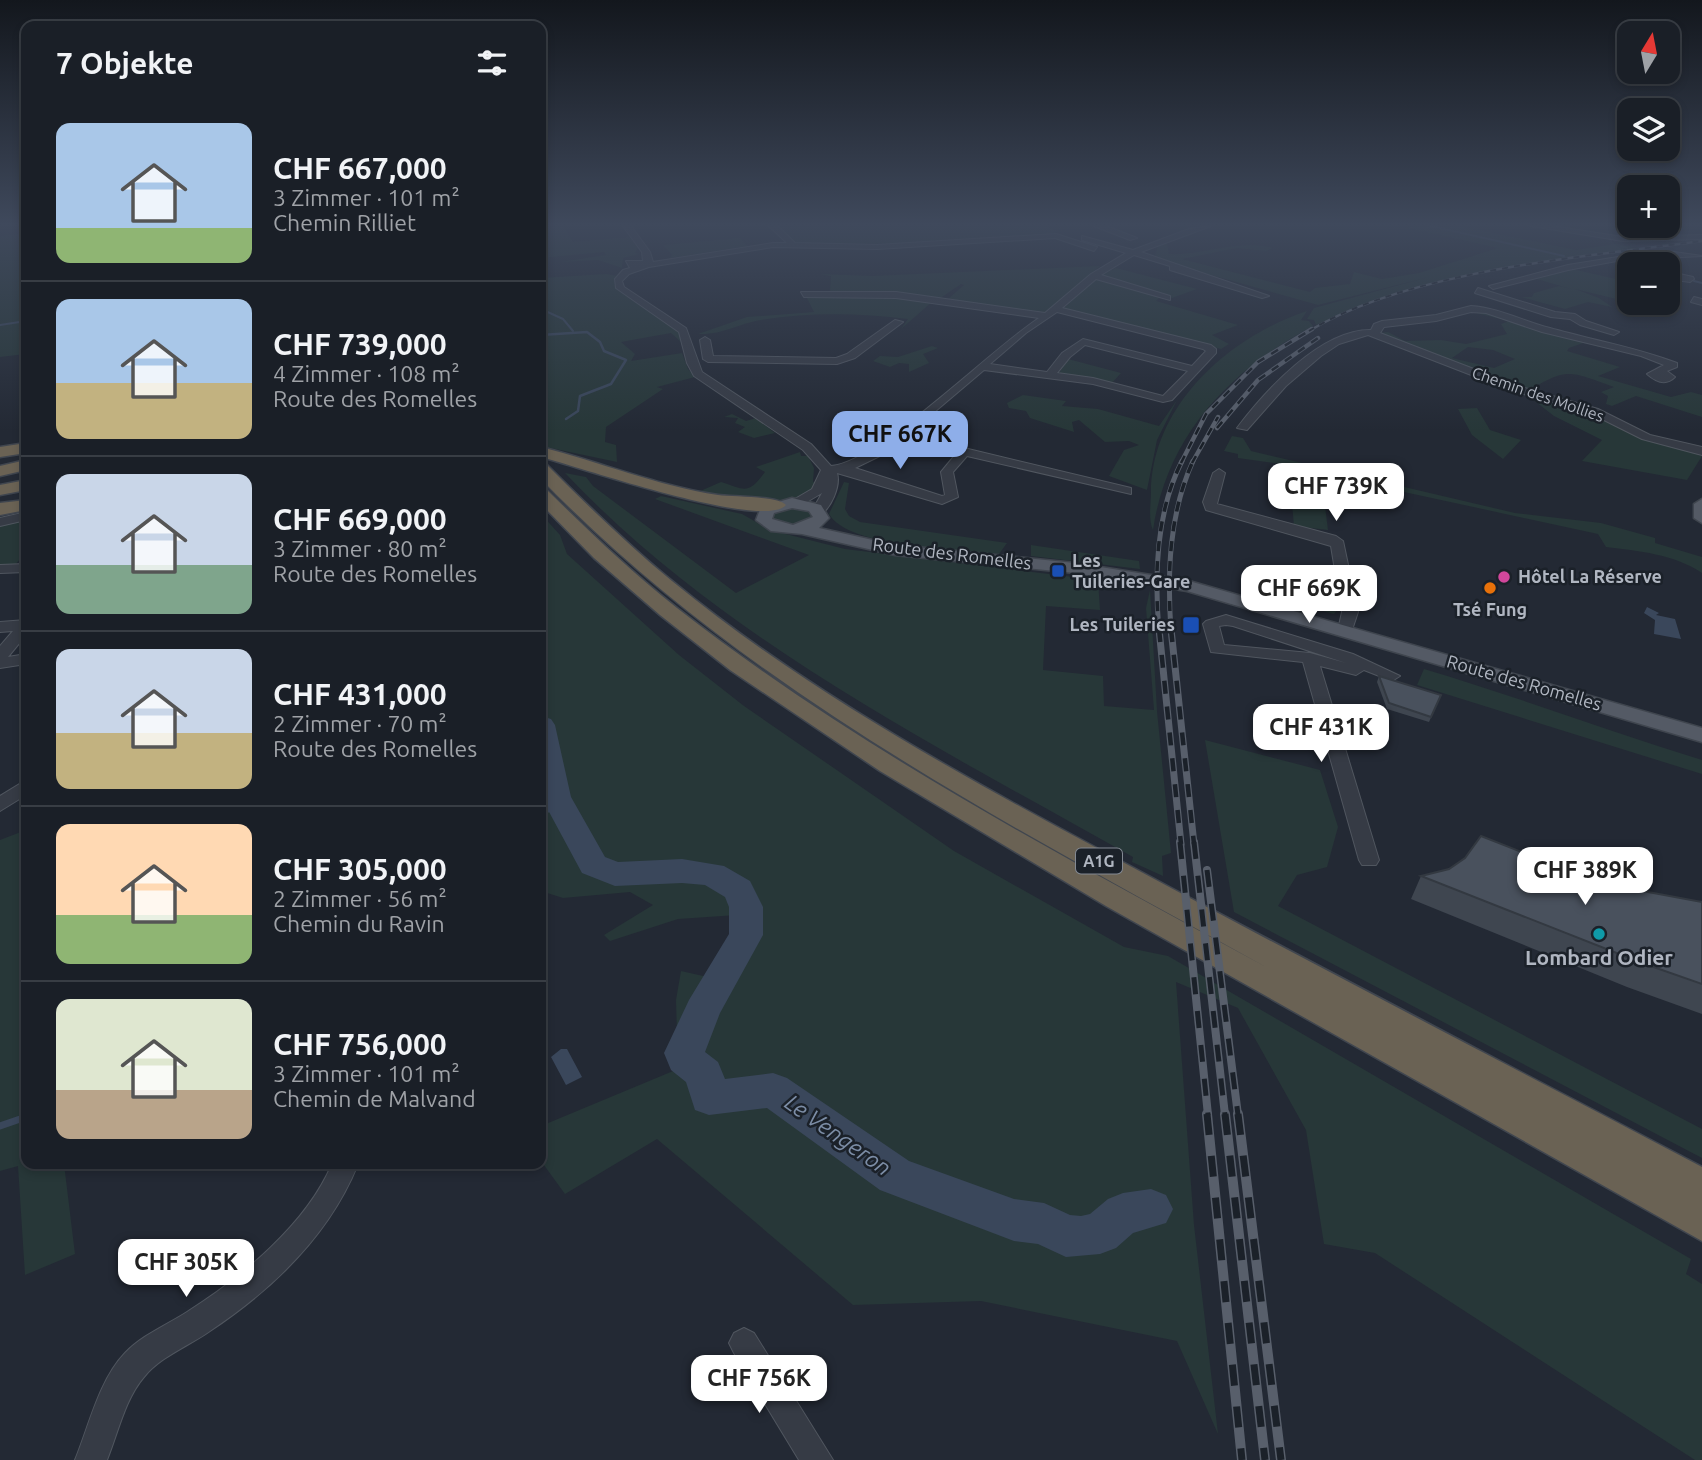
<!DOCTYPE html>
<html lang="de">
<head>
<meta charset="utf-8">
<style>
  :root { --surface:#1a1f27; --page:#23272f; --text:#f1f3f6; --muted:#9fa2a7; --line:#383d44; --accent:#8eaee9 }
  body { margin:0; font-family:Ubuntu,sans-serif; background:var(--page); color:var(--text); height:100vh; display:flex; flex-direction:column; font-size:26px; white-space:nowrap }
  * { box-sizing:border-box; margin:0 }
  p { font-size:23px; color:var(--muted) }
  .icon { flex:none; width:38px; height:38px; fill:none; stroke:currentColor; stroke-width:2; stroke-linecap:round; stroke-linejoin:round }
  .map { position:relative; flex:1; overflow:hidden }
  .sheet { position:absolute; left:21px; top:21px; width:525px; height:1148px; display:flex; flex-direction:column; background:var(--surface); border-radius:14px; box-shadow:0 4px 10px #0003,0 0 0 2px var(--line) }
  .sheet>* { flex:none }
  .needle { width:46px; rotate:10deg }
  .fabs { position:absolute; left:1617px; top:21px; display:grid; gap:14px }
  .fabs a { display:grid; place-items:center; width:63px; height:63px; border-radius:14px; background:var(--surface); box-shadow:0 4px 10px #0003,0 0 0 2px var(--line); font-size:35px }
  .price { position:absolute; translate:-50% -60px; padding:0 16px; border-radius:14px; background:#fff; color:#222; font-size:23px; line-height:46px; filter:drop-shadow(0 2px 4px #0008) }
  .price::after { content:''; position:absolute; left:50%; top:42px; width:21px; height:16px; margin-left:-10px; background:inherit; clip-path:polygon(0 0,100% 0,50% 100%) }
  .price.selected { background:var(--accent); color:#111 }
  ul { padding:0; list-style:none }
  li { display:flex; align-items:center; gap:21px; height:175px; padding:0 35px }
  li+li { border-top:2px solid var(--line) }
  li span { display:grid; place-items:center; flex:none; width:196px; height:140px; border-radius:14px; color:#555 }
  li>.icon { margin-inline-start:auto }
  span .icon { width:84px; height:84px; fill:#fffc; stroke-width:1 }
  li b { font-size:30px }
  h2 { display:flex; justify-content:space-between; align-items:center; height:84px; padding:0 35px; font-size:30px }
  .map>svg:first-child { display:block }
  .green { fill:#273738; fill-rule:evenodd }
  .water { fill:#3a475b }
  .lines { fill:none; stroke-linecap:round; stroke-linejoin:round }
  .stream-far3 { stroke:#3a475b; stroke-width:2 }
  .stream-far2 { stroke:#3a475b; stroke-width:2.5 }
  .stream-far1 { stroke:#3a475b; stroke-width:4.5 }
  .stream { stroke:#3a475b; stroke-width:7 }
  .river { fill:#3a475b; fill-rule:evenodd }
  .minor-casing { stroke:#50565f; stroke-width:2 }
  .major-casing { stroke:#3f454e; stroke-width:3 }
  .highway-casing { stroke:#40464f; stroke-width:3 }
  .minor { fill:#363b45; fill-rule:evenodd }
  .major { fill:#545a65; fill-rule:evenodd }
  .highway { fill:#6a6254; fill-rule:evenodd }
  .rail-far5-casing { stroke:#585f6b; stroke-width:2.5 }
  .rail-far4-casing { stroke:#585f6b; stroke-width:4.5 }
  .rail-far3-casing { stroke:#585f6b; stroke-width:5 }
  .rail-far2-casing { stroke:#585f6b; stroke-width:7 }
  .rail-far1-casing { stroke:#585f6b; stroke-width:8 }
  .rail-casing { stroke:#585f6b; stroke-width:10 }
  .rail-far5 { stroke:#1b2129; stroke-width:2; stroke-dasharray:6; stroke-linecap:butt }
  .rail-far4 { stroke:#1b2129; stroke-width:2.5; stroke-dasharray:8; stroke-linecap:butt }
  .rail-far3 { stroke:#1b2129; stroke-width:3.5; stroke-dasharray:10; stroke-linecap:butt }
  .rail-far2 { stroke:#1b2129; stroke-width:4.5; stroke-dasharray:13; stroke-linecap:butt }
  .rail-far1 { stroke:#1b2129; stroke-width:5; stroke-dasharray:17; stroke-linecap:butt }
  .rail { stroke:#1b2129; stroke-width:7; stroke-dasharray:21; stroke-linecap:butt }
  .wall { fill:#3f4650 }
  .building { fill:#49515d; stroke:#333941; stroke-width:2 }
  .transit-dot { fill:#1a4fb4; stroke:#1b2129; stroke-width:2.5 }
  .hotel-dot { fill:#d1479c; stroke:#1b2129; stroke-width:2.5 }
  .food-dot { fill:#e8710a; stroke:#1b2129; stroke-width:2.5 }
  .culture-dot { fill:#0f9aa8; stroke:#1b2129; stroke-width:2.5 }
  .labels { text-anchor:middle; stroke-width:5; stroke-linejoin:round; paint-order:stroke }
  .far-street-label { font-size:16px; fill:#b0b6c1; stroke:#1b2129 }
  .shield { fill:#1b2129; stroke:#838993; stroke-width:2 }
  .shield-label { font-size:16px; font-weight:bold; fill:#b0b6c1 }
  .street-label { font-size:18px; fill:#b0b6c1; stroke:#1b2129 }
  .poi-label { font-size:18px; font-weight:bold; fill:#b0b6c1; stroke:#1b2129; text-anchor:start }
  .near-poi-label { font-size:21px; font-weight:bold; fill:#b0b6c1; stroke:#1b2129 }
  .near-water-label { font-size:23px; font-style:italic; fill:#7c8da6; stroke:#1b2129 }
</style>
</head>
<body>
<div class="map">
<svg width="1702" height="1460" viewBox="0 0 1702 1460">
  <rect width="100%" height="100%" fill="#232934"/>
  <!-- green -->
  <path class="green" d="M541,226h35l-12,1 9,15 57,-5 8,11 -3,5 4,1 -16,4 -1,10 -24,-8 -38,2 46,-7 -2,-3 -63,6z
    M776,226h269l13,5 -9,4 -106,8 -147,1z
    M1400,226h59l117,24 40,-6 24,5c-111,13 -222,28 -324,76l-2,-5 -7,-1 7,-11 115,-31 -111,28 -164,-46 5,-16 8,1 2,10c34,2 69,-16 104,-6l-7,3 -29,-3 -55,11 128,33 5,-4 35,-4 4,-12 28,7 37,-6 79,-25z
    M26,233v121l-26,3v-121z
    M740,238l7,8 -77,12 2,-3 -9,-10z
    M1100,266l-56,48 -97,-14 17,-15 -3,-1 -22,15 -109,-7 1,-16 -11,-2 52,2z
    M1116,268l81,21 -25,9 -74,-22z
    M1572,269l57,13v20l-54,-13 24,9 13,9 -24,-5 -23,7 -44,-12h11l2,-4 25,-7 12,3 -34,-10z
    M606,274l12,2 -4,8 11,11 54,37 2,10 -10,-9 -50,9 14,12 -4,7 51,-8 6,16 7,8 -38,10 6,2 -57,38 -1,15 11,3 1,17 -76,-16v-168z
    M1094,279l66,18 -4,4 82,24 -26,10 17,9 -8,5 -157,-41z
    M851,294l82,7 -32,28 7,-10c-49,-6 -97,-7 -147,1 -24,4 -38,15 -63,14l49,-17 67,-5 -8,-16z
    M1478,310l108,32 -17,6 -2,3 53,16 -22,9 73,21 20,-5 11,3v22l-66,-21 -24,10 -6,-2 2,-8 -7,-4 13,-5c-47,-17 -46,-19 -87,4l-149,-58 10,-1 17,9 36,-1 25,4 41,-10 -6,-10 8,-3 -41,-10zM1468,347l25,3 22,9 -21,9 -42,-10z
    M1307,311l-6,9 8,1 4,5c-83,44 -146,109 -160,204 -5,-11 -2,-26 -2,-38 1,-87 78,-155 156,-181z
    M932,346l6,2 -15,6 6,9 -20,9v-8l-10,-1 -9,4 -17,-6 7,-5 18,1z
    M1068,359l53,14 -10,11 -52,-11z
    M1023,395l43,6 -4,5 36,3 61,17 18,-26 -20,40 -10,50 -38,-14 15,-26 15,-5 -10,-4 -24,1 -26,-22 -7,2 2,10 -44,-14 -4,-7 -17,-3 -2,-5z
    M1527,395l32,4 41,10 31,17 71,30 -15,24 -105,-19 20,-21 -48,-24z
    M1477,408l13,22 31,10 -18,19 -31,-24 -14,-26z
    M732,414l14,7 10,-3 19,15 -21,5 -16,-6 7,-5 -10,-4 3,-5 -14,-1z
    M1232,436l11,2 8,13 264,62 86,10 54,15v5l47,14v16c-28,-19 -64,-22 -96,-26l-8,-13 -277,-60 7,56 -34,-4 -5,-55 30,2 -30,-8 -51,-7v-4l-14,-3z
    M800,452l1,4h7l6,12 -1,14h5c-18,34 -89,15 -120,10l23,-10c25,8 27,13 44,-10l-9,-5z
    M565,473l21,4 7,9 143,107 73,-38 -154,-56 6,-3 81,18 28,16 75,19 253,31 2,30 -54,-4 -3,64 60,6 1,30 50,4 -8,-102 4,-18 7,121 14,142 -9,3 1,20 -31,-14 1,-5c-197,-111 -411,-218 -568,-384z
    M844,482l5,1 -4,26 4,7 11,6 147,21 -8,11c-37,-4 -151,-6 -170,-40z
    M780,507l27,1 8,9 -20,10 -25,-7v-7z
    M541,514l19,21 7,19 112,101 65,51 210,145 170,96 44,9 523,303 -5,15 16,10v176h-7l-320,-207 -51,-9 -18,-114 -68,-122 -62,-26 18,243 24,209 -41,-93 -196,-40 -128,4 -196,-166 -92,55 -24,-33v-35l137,-57 -2,-69 5,-29 31,7 24,-36 1,-27 -59,4 -68,22 -6,-6 49,-30 -23,-13 -67,6 -22,-7z
    M26,518v34l-12,14h-14v-42z
    M1031,545l108,16 1,8 -109,-13z
    M1272,584l8,9 58,16 -4,5 -91,-26z
    M1424,669c94,28 184,62 278,91v14l-285,-89z
    M1205,740l115,30 18,57 -11,40 -30,8 -19,31 424,223v29l-468,-246z
    M26,830v334h38l11,90 -50,21 -7,-109 -18,5v-331z"/>
  <!-- water -->
  <path class="water" d="M1647,607l12,6 -3,2 19,4 6,20 -27,-5 1,-14 -11,-7z
    M561,1049h6l15,28 -16,8 -15,-28z"/>
  <g class="lines">
    <!-- stream-far3 -->
    <path class="stream-far3" d="M1431,226l133,30
      M1618,266l11,2
      M1694,281l8,2
      M541,309l22,10 10,12
      M0,325l26,-4"/>
    <!-- stream-far2 -->
    <path class="stream-far2" d="M541,335l46,-3 13,10 4,9 22,9 -15,24 -31,12 -2,15 -12,8"/>
    <!-- stream-far1 -->
    <path class="stream-far1" d="M541,813l19,-7"/>
    <!-- stream -->
    <path class="stream" d="M0,1126l26,-9"/>
    <!-- river -->
    <path class="river" d="M541,716l10,3 4,6 16,72 34,60 13,5 64,-3 42,7 26,15 13,26v28l-43,78 -15,39 13,10 7,17 48,-6 14,5 122,83 105,38 30,4 26,12 11,1 9,-2 18,-15 15,-6 28,-4 15,6 7,14 -7,14 -33,10 -17,15 -16,6 -34,3 -28,-13 -24,-3 -134,-51 -113,-82 -58,7 -14,-5 -9,-28 -15,-12 -7,-17 25,-53 40,-66v-27l-4,-10 -20,-12 -23,-2 -67,3 -33,-13 -41,-76z"/>
    <defs>
      <path id="minor" d="M623,226h8l19,26 3,10 120,-19h14l-18,-17h9l17,17 82,2 179,-11 41,13 -3,4 -39,-13 -178,11 -104,-2 -124,20 -20,7 -7,7 2,6 62,41 16,44 109,72 20,22c47,-3 160,-117 208,-148l-143,-20 -92,-1 -3,-5h95l149,21 46,-39 35,-21 -44,-13v-4l51,14 56,-21 22,-3 -70,26 128,44 -7,2 -92,-28v-4l-36,-11 -33,20 69,21v4l-74,-21 -34,29 149,37 5,4v4l-44,47 -9,2 -70,-18 -109,-14 -98,83 -31,15 87,28 3,-1 -4,-23 19,-23 4,-1 167,40v6l-164,-38 -14,16 5,25 -16,7 -105,-31c4,12 -6,37 -18,42l-7,-4 10,-18 -22,13h-10l-2,-3 24,-14 9,-19 -18,-20 -109,-74 -7,-13 -8,-31 -63,-44 -1,-9 8,-9 7,-2 -4,-7h17l-1,-9zM1057,312l146,37 3,2 -14,15 -109,-27 -21,14 -15,19 -57,-8 36,-31zM1085,345l103,26 -25,25 -70,-18 -36,-5 13,-16z
        M1094,226h12l31,12 -7,2z
        M1531,226h21l71,11 79,-2v4l-79,2z
        M1649,252h25l28,4 -80,4 -54,10 -75,19 -4,-3 79,-21z
        M1675,273l18,4 1,2 -4,3 -22,-3v-4z
        M1478,288l77,24 20,2 11,7 33,11 -5,3 -34,-10 -10,-6 -19,-2 -76,-24z
        M1694,297l8,2v6l-11,-3z
        M1471,306c28,2 52,15 79,22 42,12 85,19 127,35v4l-10,4 8,6c-9,9 -19,5 -28,-3l17,-9 -23,-9 -99,-24 -56,-19 -15,-1 -35,9 -52,6 -4,6 138,53 80,23 52,26 52,12v8l-60,-16 -52,-26 -80,-23 -142,-55 -29,9 -18,12 -35,30 -39,44 -10,-2c28,-37 84,-99 134,-98l3,-6 8,-3 54,-6z
        M895,320l8,2 -48,36 -18,6 -129,-2 -5,-3 -3,-19 5,-3 5,3 3,16 123,2 11,-4z
        M1219,469l6,4 -8,31 119,32 7,5 15,71 -7,21 -5,2 -8,-5 4,-18 -11,-66 -125,-36 -3,-8 10,-29z
        M26,512v8l-26,6v-8z
        M26,564v8l-26,1v-8z
        M1226,615l127,39 47,22 -8,5 -28,-11 -8,5 -36,-9 59,194 -3,5h-14l-3,-5 -56,-198 -92,-10 -8,-28 3,-3zM1226,625l7,1 113,37 -36,-10 -86,-8 -5,-19z
        M26,620v15l-18,22 18,-3v10l-26,4v-22l13,-15 -13,1v-10z
        M26,780v15l-26,16v-15z
        M332,1164h26c-28,70 -85,125 -148,167 -21,15 -49,25 -66,46 -19,22 -26,56 -37,83h-32c14,-34 24,-80 50,-107 17,-18 42,-28 62,-41 55,-35 119,-87 145,-148z
        M744,1328l10,5 79,127h-34l-65,-107 -5,-10 5,-10z"/>
      <path id="major" d="M792,498l29,7 8,13 -10,10 76,17 180,18 114,18 513,147v14l-515,-151 -112,-18 -180,-18 -93,-21 -31,-3 -15,-11 5,-13zM792,508l17,3 4,6 -20,8 -21,-6 2,-6z
        M1702,499v24l-8,-5v-14z"/>
      <path id="highway" d="M26,443v10l-26,4v-10z
        M541,447c59,15 117,39 177,48 15,2 61,1 68,10 -22,26 -209,-39 -245,-48z
        M26,460v10l-26,6v-10z
        M541,464l6,1c41,41 81,80 125,116 151,124 328,215 499,307 176,94 354,186 531,279v74l-596,-335 -226,-135 -150,-101 -70,-55 -66,-57 -53,-54v-15l6,1c42,41 84,82 130,118 182,142 387,249 589,359 -255,-141 -520,-277 -725,-488z
        M26,480v10l-26,5v-10z
        M26,500v10l-26,5v-12z"/>
    </defs>
    <!-- minor casing -->
    <use href="#minor" class="minor-casing"/>
    <!-- major casing -->
    <use href="#major" class="major-casing"/>
    <!-- highway casing -->
    <use href="#highway" class="highway-casing"/>
    <!-- minor -->
    <use href="#minor" class="minor"/>
    <!-- major -->
    <use href="#major" class="major"/>
    <!-- highway -->
    <use href="#highway" class="highway"/>
    <defs>
      <path id="rail-far5" d="M1309,331c101,-61 276,-74 393,-90"/>
      <path id="rail-far4" d="M1217,428l41,-48 60,-42
        M1181,463l25,-49 52,-52 54,-33
        M1192,463l26,-46"/>
      <path id="rail-far3" d="M1159,631c-5,-57 -3,-119 23,-170
        M1171,631c-4,-58 -2,-117 22,-170"/>
      <path id="rail-far2" d="M1159,629l22,215
        M1171,629l23,215"/>
      <path id="rail-far1" d="M1180,842l28,273
        M1194,842l31,273
        M1207,870l31,245"/>
      <path id="rail" d="M1207,1114l35,346
        M1225,1114l40,346
        M1238,1114l43,346"/>
    </defs>
    <!-- rail-far5 casing -->
    <use href="#rail-far5" class="rail-far5-casing"/>
    <!-- rail-far4 casing -->
    <use href="#rail-far4" class="rail-far4-casing"/>
    <!-- rail-far3 casing -->
    <use href="#rail-far3" class="rail-far3-casing"/>
    <!-- rail-far2 casing -->
    <use href="#rail-far2" class="rail-far2-casing"/>
    <!-- rail-far1 casing -->
    <use href="#rail-far1" class="rail-far1-casing"/>
    <!-- rail casing -->
    <use href="#rail" class="rail-casing"/>
    <!-- rail-far5 -->
    <use href="#rail-far5" class="rail-far5"/>
    <!-- rail-far4 -->
    <use href="#rail-far4" class="rail-far4"/>
    <!-- rail-far3 -->
    <use href="#rail-far3" class="rail-far3"/>
    <!-- rail-far2 -->
    <use href="#rail-far2" class="rail-far2"/>
    <!-- rail-far1 -->
    <use href="#rail-far1" class="rail-far1"/>
    <!-- rail -->
    <use href="#rail" class="rail"/>
  </g>
  <!-- wall -->
  <path class="wall" d="M1379,676l62,19 -12,27 -42,-13 -10,-27z
    M1557,866l91,26 54,10v112l-75,-27 -216,-88 10,-23z"/>
  <!-- building -->
  <path class="building" d="M1379,676l62,19 -10,22 -42,-14z
    M1481,836l76,30 91,26 54,10v82l-60,-21 -221,-87 28,-7 16,-11z"/>
  <!-- sky -->
  <linearGradient id="sky" x2="0" y2="1"><stop stop-color="#13171d"/><stop offset="0.52" stop-color="#3f495c"/><stop offset="1" stop-color="#3f495c" stop-opacity="0"/></linearGradient>
  <rect width="1702" height="431" fill="url(#sky)"/>
  <!-- markers -->
  <g class="transit-dot">
    <rect x="1051" y="564" width="14" height="14" rx="3.5"/>
    <rect x="1182" y="616" width="18" height="18" rx="3.5"/>
  </g>
  <circle class="hotel-dot" cx="1504" cy="577" r="7"/>
  <circle class="food-dot" cx="1490" cy="588" r="7"/>
  <circle class="culture-dot" cx="1599" cy="934" r="7"/>
  <g class="labels">
    <!-- far-street labels -->
    <g class="far-street-label">
      <text transform="translate(1538 394) rotate(19)" y="6">Chemin des Mollies</text>
    </g>
    <!-- shield labels -->
    <rect class="shield" x="1076" y="848.5" width="46" height="25" rx="5"/>
    <g class="shield-label">
      <text x="1099" y="867">A1G</text>
    </g>
    <!-- street labels -->
    <g class="street-label">
      <text transform="translate(952 554) rotate(7)" y="6">Route des Romelles</text>
      <text transform="translate(1524 683) rotate(16)" y="6">Route des Romelles</text>
    </g>
    <!-- poi labels -->
    <g class="poi-label">
      <text x="1072" y="567">Les<tspan x="1072" dy="21">Tuileries-Gare</tspan></text>
      <text x="1518" y="583">Hôtel La Réserve</text>
      <text x="1490" y="616" text-anchor="middle">Tsé Fung</text>
      <text x="1175" y="631" text-anchor="end">Les Tuileries</text>
    </g>
    <!-- near-poi labels -->
    <g class="near-poi-label">
      <text x="1599" y="965">Lombard Odier</text>
    </g>
    <!-- near-water labels -->
    <g class="near-water-label">
      <text transform="translate(838 1135) rotate(35)" y="8">Le Vengeron</text>
    </g>
  </g>
</svg>
<div class="fabs">
<a><svg class="needle" viewBox="-14 -14 28 28"><path d="M0-13l5 13h-10z" fill="#e53935"/><path d="M0 13l5-13h-10z" fill="#9fa2a7"/></svg></a>
<a><svg class="icon" aria-label="layers" viewBox="0 0 24 24"><path d="M12 4l9 5-9 5-9-5zM3 14l9 5 9-5"/></svg></a>
<a>+</a>
<a>−</a>
</div>
<b class="price selected" style="left:900px;top:471px">CHF 667K</b>
<b class="price" style="left:1336px;top:523px">CHF 739K</b>
<b class="price" style="left:1309px;top:625px">CHF 669K</b>
<b class="price" style="left:1321px;top:764px">CHF 431K</b>
<b class="price" style="left:1585px;top:907px">CHF 389K</b>
<b class="price" style="left:186px;top:1299px">CHF 305K</b>
<b class="price" style="left:759px;top:1415px">CHF 756K</b>
<section class="sheet">
<h2>7 Objekte<svg class="icon" aria-label="filters" viewBox="0 0 24 24"><path d="M4 7h16M4 17h16"/><circle cx="9" cy="7" r="2"/><circle cx="15" cy="17" r="2"/></svg></h2>
<ul>
<li><span style="background:linear-gradient(#a9c7e8 75%,#8fb573 0)"><svg class="icon" aria-label="home" viewBox="0 0 24 24"><path d="M3 11l9-7 9 7M6 9v11h12V9"/></svg></span><div><b>CHF 667,000</b><p>3 Zimmer · 101 m²</p><p>Chemin Rilliet</p></div></li>
<li><span style="background:linear-gradient(#a9c7e8 60%,#c2b280 0)"><svg class="icon" aria-label="home" viewBox="0 0 24 24"><path d="M3 11l9-7 9 7M6 9v11h12V9"/></svg></span><div><b>CHF 739,000</b><p>4 Zimmer · 108 m²</p><p>Route des Romelles</p></div></li>
<li><span style="background:linear-gradient(#c9d6e8 65%,#7fa58c 0)"><svg class="icon" aria-label="home" viewBox="0 0 24 24"><path d="M3 11l9-7 9 7M6 9v11h12V9"/></svg></span><div><b>CHF 669,000</b><p>3 Zimmer · 80 m²</p><p>Route des Romelles</p></div></li>
<li><span style="background:linear-gradient(#c9d6e8 60%,#c2b280 0)"><svg class="icon" aria-label="home" viewBox="0 0 24 24"><path d="M3 11l9-7 9 7M6 9v11h12V9"/></svg></span><div><b>CHF 431,000</b><p>2 Zimmer · 70 m²</p><p>Route des Romelles</p></div></li>
<li><span style="background:linear-gradient(#ffd9b3 65%,#8fb573 0)"><svg class="icon" aria-label="home" viewBox="0 0 24 24"><path d="M3 11l9-7 9 7M6 9v11h12V9"/></svg></span><div><b>CHF 305,000</b><p>2 Zimmer · 56 m²</p><p>Chemin du Ravin</p></div></li>
<li><span style="background:linear-gradient(#dfe7d0 65%,#b9a48a 0)"><svg class="icon" aria-label="home" viewBox="0 0 24 24"><path d="M3 11l9-7 9 7M6 9v11h12V9"/></svg></span><div><b>CHF 756,000</b><p>3 Zimmer · 101 m²</p><p>Chemin de Malvand</p></div></li>
</ul>
</section>
</div>
</body>
</html>
